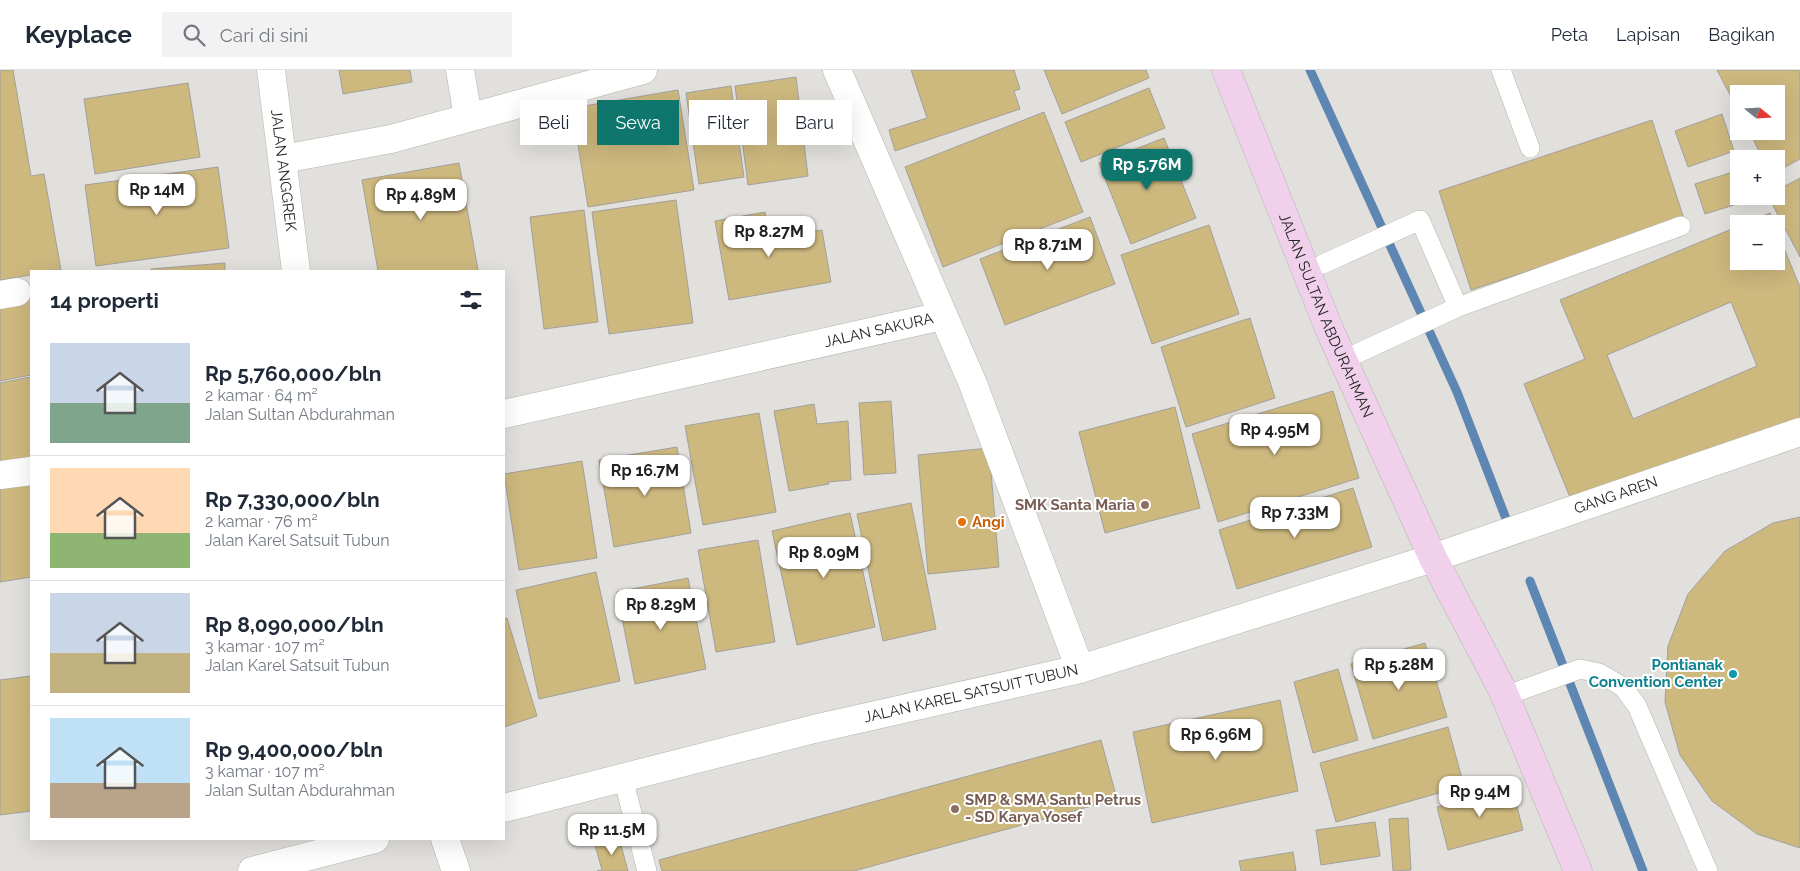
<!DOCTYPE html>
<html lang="id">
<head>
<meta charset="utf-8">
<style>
  :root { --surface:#fff; --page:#f2f2f3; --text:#1f2937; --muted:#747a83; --line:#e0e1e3; --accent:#0f766e }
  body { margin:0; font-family:Raleway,sans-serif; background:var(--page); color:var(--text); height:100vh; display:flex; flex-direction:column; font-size:19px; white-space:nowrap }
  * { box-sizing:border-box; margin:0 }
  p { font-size:16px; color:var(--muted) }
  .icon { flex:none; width:28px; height:28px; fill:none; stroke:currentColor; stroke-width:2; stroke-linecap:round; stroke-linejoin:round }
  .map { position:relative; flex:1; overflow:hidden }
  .drawer { position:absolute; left:30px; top:200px; width:475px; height:570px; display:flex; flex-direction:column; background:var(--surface); border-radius:0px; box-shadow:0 5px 20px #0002 }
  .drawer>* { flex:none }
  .hud { position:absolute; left:520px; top:30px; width:475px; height:45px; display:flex; gap:10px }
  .needle { width:32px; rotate:108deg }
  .buttons { position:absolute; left:1730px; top:15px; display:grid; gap:10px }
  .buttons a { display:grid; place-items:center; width:55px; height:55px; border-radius:0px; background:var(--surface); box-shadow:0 5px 20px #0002; font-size:25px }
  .price { position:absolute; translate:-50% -42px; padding:0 11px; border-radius:10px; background:#fff; color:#222; font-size:16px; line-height:32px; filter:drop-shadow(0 1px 2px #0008) }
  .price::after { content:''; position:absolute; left:50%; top:30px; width:15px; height:11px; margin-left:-8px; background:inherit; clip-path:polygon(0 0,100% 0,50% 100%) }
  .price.current { background:var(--accent); color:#fff }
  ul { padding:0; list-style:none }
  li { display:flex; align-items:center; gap:15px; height:125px; padding:0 20px }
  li+li { border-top:1px solid var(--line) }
  li span { display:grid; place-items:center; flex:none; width:140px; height:100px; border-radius:0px; color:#555 }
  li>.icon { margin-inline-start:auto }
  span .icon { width:60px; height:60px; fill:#fffc; stroke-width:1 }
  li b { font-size:21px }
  h2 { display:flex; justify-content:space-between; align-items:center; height:60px; padding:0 20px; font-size:21px }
  .tag { padding:0 18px; border-radius:0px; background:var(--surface); box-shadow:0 5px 20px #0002; font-size:18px; line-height:45px }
  .tag.current { background:var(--accent); color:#fff }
  header { display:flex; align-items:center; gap:30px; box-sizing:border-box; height:70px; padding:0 25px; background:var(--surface); border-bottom:1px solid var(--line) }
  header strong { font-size:24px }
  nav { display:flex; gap:28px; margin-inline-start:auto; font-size:18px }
  .search { width:350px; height:45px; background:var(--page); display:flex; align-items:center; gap:12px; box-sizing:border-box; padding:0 18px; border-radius:0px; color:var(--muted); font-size:19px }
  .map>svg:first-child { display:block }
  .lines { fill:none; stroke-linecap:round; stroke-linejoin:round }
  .stream { stroke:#5e86b2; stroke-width:9 }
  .building { fill:#cdb87e; stroke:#a2a09c; fill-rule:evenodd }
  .lane-casing { stroke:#b4b3ae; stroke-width:20 }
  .street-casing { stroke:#b4b3ae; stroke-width:29 }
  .secondary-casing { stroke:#b4b3ae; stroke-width:29 }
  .lane { stroke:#fff; stroke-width:19 }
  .street { stroke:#fff; stroke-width:28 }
  .secondary { stroke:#f1d0eb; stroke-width:28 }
  .education-dot { fill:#8d6e63; stroke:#fff; stroke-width:2 }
  .food-dot { fill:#e8710a; stroke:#fff; stroke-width:2 }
  .culture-dot { fill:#0f9aa8; stroke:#fff; stroke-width:2 }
  .labels { text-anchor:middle; stroke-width:4; stroke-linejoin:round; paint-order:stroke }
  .street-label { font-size:15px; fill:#262523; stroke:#fff }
  .education-label { font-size:15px; font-weight:bold; fill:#785e54; stroke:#fff; text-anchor:end }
  .food-label { font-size:15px; font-weight:bold; fill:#c56008; stroke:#fff; text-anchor:start }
  .culture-label { font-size:15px; font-weight:bold; fill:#0d838f; stroke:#fff; text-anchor:end }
</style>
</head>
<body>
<header>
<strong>Keyplace</strong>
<div class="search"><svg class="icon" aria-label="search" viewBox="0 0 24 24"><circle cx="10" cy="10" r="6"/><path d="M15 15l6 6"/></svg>Cari di sini</div>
<nav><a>Peta</a><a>Lapisan</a><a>Bagikan</a></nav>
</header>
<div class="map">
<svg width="1800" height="801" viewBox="0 0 1800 801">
  <rect width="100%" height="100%" fill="#e2e0dc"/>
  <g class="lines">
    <!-- stream -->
    <path class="stream" d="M1310,0l147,322 53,137
      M1530,511l113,290"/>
  </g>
  <!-- building -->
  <path class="building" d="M0,0h13l18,106 13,-2 17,96 -30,1v4l-31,5z
    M339,0h71l2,12 -69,12z
    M911,0h103l6,19 -6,2 6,18 -125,42 -6,-21 38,-12z
    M1044,0h102l3,8 -87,36z
    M1717,0h83v89l-24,13v-13h-13l-14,-28h27v-37h-37v18z
    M796,7l12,99 -60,9 -13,-99z
    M188,13l12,74 -105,17 -11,-75z
    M731,16l13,91 -45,7 -13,-91z
    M1149,18l16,40 -84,34 -16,-40z
    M678,20l16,100 -106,17 -16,-99z
    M1044,42l39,100 -140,55 -38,-100z
    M1722,44l12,37 -46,16 -13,-36z
    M1652,50l32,99 -213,71 -32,-99z
    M1164,68l32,80 -65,26 -32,-81z
    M459,93l19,107 -8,1h-92l-16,-91z
    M218,97l11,81 -133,18 -11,-81z
    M1739,100v26h10l1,4 -45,14 -10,-30z
    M1800,108v79l-32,-61h8v-5z
    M676,130l17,123 -84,11 -17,-122z
    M584,140l14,112 -54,7 -14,-112z
    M765,142l5,27 52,-9 9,52 -102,18 -14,-79z
    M1770,143l4,11h-30z
    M1090,147l25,67 -110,41 -25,-66z
    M1209,155l30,89 -87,30 -31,-89z
    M1739,156v35h37v-32l24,58v138l-222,92 -54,-133 61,-25 -25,-59zM1731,232l26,64 -124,53 -26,-64z
    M225,193v8h-74v-2z
    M31,227v78l-31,6v-78z
    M1250,248l25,80 -89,29 -25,-80z
    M31,307v81l-31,5v-80z
    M1333,321l26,87 -141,44 -26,-88z
    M891,331l5,72 -32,2 -5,-72z
    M814,334l3,20 31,-3 3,59 -23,2 1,2 -40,7 -15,-80z
    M1175,337l25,101 -95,25 -26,-101z
    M759,343l17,99 -73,13 -18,-99z
    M677,377l14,86 -77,14 -15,-87z
    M989,378l10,119 -71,7 -10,-119z
    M582,391l15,97 -78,12 -15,-96z
    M31,405v102l-31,5v-102z
    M1353,418l19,59 -135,42 -18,-59z
    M911,433l25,126 -53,12 -26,-127z
    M850,443l25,114 -78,18 -25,-114z
    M1800,447v331l-43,-14 -45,-33 -32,-46 -15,-53 3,-56 20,-52 37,-43 48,-28z
    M758,470l17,102 -59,10 -18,-102z
    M596,502l24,109 -81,18 -23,-109z
    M688,508l18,91 -71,15 -18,-92z
    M507,548l30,98 -33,11v-108z
    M1425,573l22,74 -74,22 -22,-75z
    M1338,599l20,71 -45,13 -19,-71z
    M31,606v135l-31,4v-135z
    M1280,630l18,91 -146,32 -19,-91z
    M1448,657l16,59 -128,36 -16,-59z
    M1101,670l16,59 -263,72h-192l-3,-11z
    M1512,717l11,43 -75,20 -11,-43z
    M1408,748l3,52 -18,1 -4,-52z
    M1375,752l5,34 -59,9 -5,-35z
    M619,768l9,33h-31l5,-1 -7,-25z
    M1293,782l3,19h-55l-2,-10z"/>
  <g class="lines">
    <defs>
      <path id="lane" d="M1501,0l29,78
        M1323,194l97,-44 38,87 -100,46
        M1458,237l223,-81
        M1505,626l75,-27 19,4 24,14 14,19 71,165
        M623,708l24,93"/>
      <g id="street">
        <path id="s1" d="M271,0l25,201"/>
        <path d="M460,0l8,47"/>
        <path d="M837,0l136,314 107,285"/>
        <path d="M283,89l108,-20 252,-69"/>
        <path d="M0,225l17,-3"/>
        <path id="s2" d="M504,344l438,-98"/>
        <path d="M0,405l31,-4"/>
        <path id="s3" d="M504,738l310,-79 266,-60 353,-111 367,-126"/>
        <path d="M445,769l11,32"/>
        <path d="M252,801l123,-32"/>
      </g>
      <g id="secondary">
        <path id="s4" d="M1226,0l104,261 103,227 70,133 75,180"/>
      </g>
    </defs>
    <!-- lane casing -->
    <use href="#lane" class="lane-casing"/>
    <!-- street casing -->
    <use href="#street" class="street-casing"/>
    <!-- secondary casing -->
    <use href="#secondary" class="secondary-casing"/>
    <!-- lane -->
    <use href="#lane" class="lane"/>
    <!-- street -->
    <use href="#street" class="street"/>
    <!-- secondary -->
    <use href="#secondary" class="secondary"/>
  </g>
  <!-- markers -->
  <g class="education-dot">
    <circle cx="1145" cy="435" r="5"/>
    <circle cx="955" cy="739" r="5"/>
  </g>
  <circle class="food-dot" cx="962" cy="452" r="5"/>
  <circle class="culture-dot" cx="1733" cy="604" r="5"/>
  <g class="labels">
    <!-- street labels -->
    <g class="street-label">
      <text dy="5" stroke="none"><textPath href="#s1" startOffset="101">JALAN ANGGREK</textPath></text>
      <text dy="5" stroke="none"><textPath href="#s4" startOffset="265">JALAN SULTAN ABDURAHMAN</textPath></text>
      <text dy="5" stroke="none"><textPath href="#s2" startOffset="384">JALAN SAKURA</textPath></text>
      <text dy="5" stroke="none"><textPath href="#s3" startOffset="1156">GANG AREN</textPath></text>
      <text dy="5" stroke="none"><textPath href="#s3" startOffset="481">JALAN KAREL SATSUIT TUBUN</textPath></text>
    </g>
    <!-- education labels -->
    <g class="education-label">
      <text x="1135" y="440">SMK Santa Maria</text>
      <text x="965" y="735" text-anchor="start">SMP &amp; SMA Santu Petrus<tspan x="965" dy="17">- SD Karya Yosef</tspan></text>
    </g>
    <!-- food labels -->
    <g class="food-label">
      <text x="972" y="457">Angi</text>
    </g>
    <!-- culture labels -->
    <g class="culture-label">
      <text x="1723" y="600">Pontianak<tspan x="1723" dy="17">Convention Center</tspan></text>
    </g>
  </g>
</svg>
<div class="buttons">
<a><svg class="needle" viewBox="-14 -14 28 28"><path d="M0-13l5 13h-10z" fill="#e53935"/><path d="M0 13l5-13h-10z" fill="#747a83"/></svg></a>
<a>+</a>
<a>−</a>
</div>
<b class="price current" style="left:1147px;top:121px">Rp 5.76M</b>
<b class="price" style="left:157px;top:146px">Rp 14M</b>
<b class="price" style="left:421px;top:151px">Rp 4.89M</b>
<b class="price" style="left:769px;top:188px">Rp 8.27M</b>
<b class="price" style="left:1048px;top:201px">Rp 8.71M</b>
<b class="price" style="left:1275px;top:386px">Rp 4.95M</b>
<b class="price" style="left:645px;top:427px">Rp 16.7M</b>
<b class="price" style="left:1295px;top:469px">Rp 7.33M</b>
<b class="price" style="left:824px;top:509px">Rp 8.09M</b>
<b class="price" style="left:661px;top:561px">Rp 8.29M</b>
<b class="price" style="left:1399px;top:621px">Rp 5.28M</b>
<b class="price" style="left:1216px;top:691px">Rp 6.96M</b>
<b class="price" style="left:1480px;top:748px">Rp 9.4M</b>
<b class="price" style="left:612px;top:786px">Rp 11.5M</b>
<div class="hud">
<a class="tag">Beli</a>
<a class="tag current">Sewa</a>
<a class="tag">Filter</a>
<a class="tag">Baru</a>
</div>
<section class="drawer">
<h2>14 properti<svg class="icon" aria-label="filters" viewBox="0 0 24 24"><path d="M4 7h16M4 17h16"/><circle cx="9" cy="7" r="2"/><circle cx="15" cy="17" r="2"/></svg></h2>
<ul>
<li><span style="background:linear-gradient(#c9d6e8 60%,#7fa58c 0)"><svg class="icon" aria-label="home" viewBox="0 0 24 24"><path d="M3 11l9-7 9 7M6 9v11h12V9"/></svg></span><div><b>Rp 5,760,000/bln</b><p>2 kamar · 64 m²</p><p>Jalan Sultan Abdurahman</p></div></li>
<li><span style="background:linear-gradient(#ffd9b3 65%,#8fb573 0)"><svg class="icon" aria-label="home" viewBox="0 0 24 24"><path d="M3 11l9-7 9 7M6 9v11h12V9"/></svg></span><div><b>Rp 7,330,000/bln</b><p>2 kamar · 76 m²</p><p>Jalan Karel Satsuit Tubun</p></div></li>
<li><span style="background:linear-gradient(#c9d6e8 60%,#c2b280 0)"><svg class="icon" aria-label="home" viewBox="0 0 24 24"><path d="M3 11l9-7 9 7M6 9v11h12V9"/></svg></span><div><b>Rp 8,090,000/bln</b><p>3 kamar · 107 m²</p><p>Jalan Karel Satsuit Tubun</p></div></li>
<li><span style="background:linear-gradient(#bfe0f5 65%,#b9a48a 0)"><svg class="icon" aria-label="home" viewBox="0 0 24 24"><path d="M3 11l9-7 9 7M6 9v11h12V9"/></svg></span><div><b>Rp 9,400,000/bln</b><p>3 kamar · 107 m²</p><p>Jalan Sultan Abdurahman</p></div></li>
</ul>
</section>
</div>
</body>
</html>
